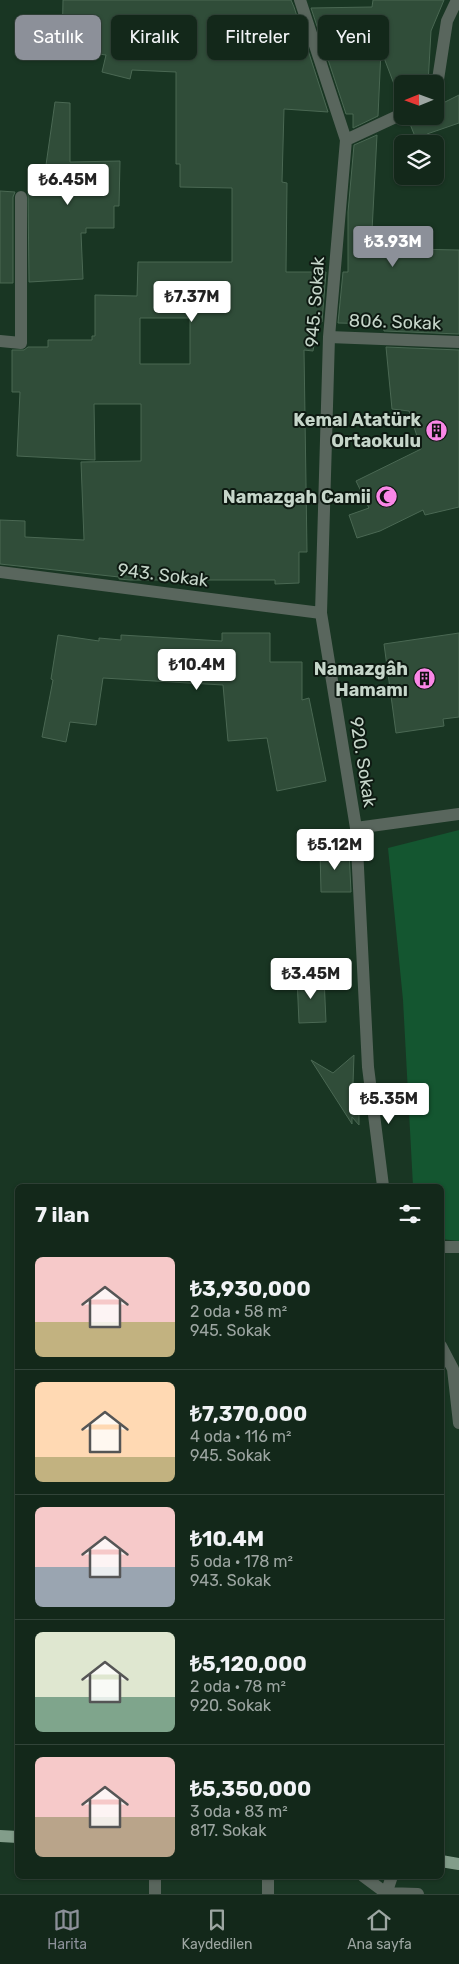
<!DOCTYPE html>
<html lang="tr">
<head>
<meta charset="utf-8">
<style>
  :root { --surface:#13281a; --page:#1c3023; --text:#f1f3f6; --muted:#9da6a2; --line:#324439; --accent:#8c9099 }
  body { margin:0; font-family:Rubik,sans-serif; background:var(--page); color:var(--text); height:100vh; display:flex; flex-direction:column; font-size:19px; white-space:nowrap }
  * { box-sizing:border-box; margin:0 }
  p { font-size:16px; color:var(--muted) }
  .icon { flex:none; width:28px; height:28px; fill:none; stroke:currentColor; stroke-width:2; stroke-linecap:round; stroke-linejoin:round }
  .map { position:relative; flex:1; overflow:hidden }
  .side { position:absolute; left:15px; top:1184px; width:429px; height:695px; display:flex; flex-direction:column; background:var(--surface); border-radius:8px; box-shadow:0 1px 4px #0004,0 0 0 1px var(--line) }
  .side>* { flex:none }
  .hud { position:absolute; left:15px; top:15px; width:430px; height:45px; display:flex; gap:10px }
  .needle { width:32px; rotate:269deg }
  .tools { position:absolute; left:394px; top:75px; display:grid; gap:10px }
  .tools a { display:grid; place-items:center; width:50px; height:50px; border-radius:8px; background:var(--surface); box-shadow:0 1px 4px #0004,0 0 0 1px var(--line); font-size:25px }
  .price { position:absolute; translate:-50% -42px; padding:0 11px; border-radius:5px; background:#fff; color:#222; font-size:16px; line-height:32px; filter:drop-shadow(0 1px 2px #0008) }
  .price::after { content:''; position:absolute; left:50%; top:30px; width:15px; height:11px; margin-left:-8px; background:inherit; clip-path:polygon(0 0,100% 0,50% 100%) }
  .price.on { background:var(--accent); color:#fff }
  ul { padding:0; list-style:none }
  li { display:flex; align-items:center; gap:15px; height:125px; padding:0 20px }
  li+li { border-top:1px solid var(--line) }
  li span { display:grid; place-items:center; flex:none; width:140px; height:100px; border-radius:8px; color:#555 }
  li>.icon { margin-inline-start:auto }
  span .icon { width:60px; height:60px; fill:#fffc; stroke-width:1 }
  li b { font-size:21px }
  h2 { display:flex; justify-content:space-between; align-items:center; height:60px; padding:0 20px; font-size:21px }
  .pill { padding:0 18px; border-radius:8px; background:var(--surface); box-shadow:0 1px 4px #0004,0 0 0 1px var(--line); font-size:18px; line-height:45px }
  .pill.on { background:var(--accent); color:#fff }
  .dock { display:flex; justify-content:space-around; align-items:center; height:70px; border-top:1px solid var(--line); background:var(--surface); font-size:14px; color:var(--muted) }
  .dock a { display:grid; justify-items:center; gap:2px }
  .dock .on { color:var(--accent) }
  .map>svg:first-child { display:block }
  .green { fill:#145630 }
  .building { fill:#304d39; stroke:#4a6853; fill-rule:evenodd }
  .lines { fill:none; stroke-linecap:round; stroke-linejoin:round }
  .minor { stroke:#59665d; stroke-width:12 }
  .major { stroke:#829d8a; stroke-width:12 }
  .labels { text-anchor:middle; stroke-width:4; stroke-linejoin:round; paint-order:stroke }
  .street-label { font-size:18px; fill:#c6d6ca; stroke:#0e1a12 }
  .poi-label { font-size:18px; font-weight:bold; fill:#c6d6ca; stroke:#0e1a12; text-anchor:end }
</style>
</head>
<body>
<div class="map">
<svg width="459" height="1894" viewBox="0 0 459 1894">
  <rect width="100%" height="100%" fill="#193623"/>
  <!-- green -->
  <path class="green" d="M459,830v411l-18,-2v-53h-28l-10,-186 -15,-152z"/>
  <!-- building -->
  <path class="building" d="M63,0h228l3,7 34,105 -44,-3 -2,73 5,1 -1,89h40l-4,50h-4l-5,29 -9,-1 3,202h-8v31l-24,1v-4h-145l-11,-1v-2l-119,-13v-44l25,1v16l59,3 -3,-78 60,-1v-57h-47l1,56 -78,-4 3,-64h-8v-42h12l4,-3h20v-7h44v-4h3v-41l42,1 1,-34h94v-74l-52,-1v-23h-4v-92l-44,-2 -2,9 -28,-7 4,-17 -44,-6zM140,318h50v46h-50z
    M373,0h71l-13,31 -3,53h-26v21l-21,-55 -3,66 -25,12v-14h-7l-35,-106 61,-1z
    M459,95v28l-32,11v10h-9l-10,-25 2,-3h25v-9z
    M55,102l15,1v59l50,-1 -1,45h-5v22h-28v5h-5l2,46 -54,3 -1,-90 14,1z
    M377,135l-5,96 35,1v17l52,1v84l-75,-3 -1,-6 -3,-1 -42,-1 5,-51h5v-60l6,-67z
    M0,191l15,1 -2,5v86h-13z
    M386,347l73,3v157l-34,8 -2,-5 -43,21 -23,7 -8,-23 20,-7 -13,-27 65,-32 -12,-38 -17,-2z
    M222,633h48v29h32v38l7,-2 17,83 -49,10 -10,-53 -39,3 -5,-56 -120,-7 -7,47 -26,-3 -4,20 -24,-5 11,-57 -2,-1 7,-44 41,6v-3l22,2v-5l101,6z
    M459,633v84l-16,2 1,7 -48,7 -12,-89z
    M320,850h29l2,42h-30z
    M297,977h27l2,45 -27,1z
    M354,1055l-1,29 6,3v38l-7,-8v7l-41,-64 22,13z"/>
  <g class="lines">
    <!-- minor -->
    <path class="minor" d="M300,0l46,140 -17,197 -8,276 35,215 12,239 15,119
      M435,99l12,-78 10,-21
      M346,140l56,-26
      M329,337l130,5
      M0,341l21,2v-146
      M0,572l321,41
      M356,828l103,-14
      M441,1247h18
      M441,1346l12,23 6,54
      M268,1876v18
      M363,1876l23,17
      M386,1893l32,1
      M155,1894v-18
      M386,1894l6,-18"/>
    <!-- major -->
    <path class="major" d="M0,1836l18,1
      M441,1861l18,3"/>
  </g>
  <!-- icons -->
  <defs>
    <symbol id="building-disc" viewBox="-11 -11 22 22"><circle r="9.5" fill="#fa87e7" stroke="#0e1a12"/><path d="M-4-6H4V6H1V3H-1V6H-4ZM-2.5-4.3h1.7v1.8h-1.7ZM.8-4.3h1.7v1.8H.8ZM-2.5-1h1.7V.8h-1.7ZM.8-1h1.7V.8H.8Z" fill="#111"/></symbol>
    <symbol id="mosque-disc" viewBox="-11 -11 22 22"><circle r="9.5" fill="#fa87e7" stroke="#0e1a12"/><path d="M3.5-4.9A6 6 0 1 0 3.5 4.9A5 5 0 1 1 3.5-4.9Z" fill="#111"/></symbol>
  </defs>
  <g fill-rule="evenodd">
    <use href="#building-disc" x="424" y="418" width="25" height="25"/>
    <use href="#mosque-disc" x="374" y="484" width="25" height="25"/>
    <use href="#building-disc" x="412" y="666" width="25" height="25"/>
  </g>
  <g class="labels">
    <!-- street labels -->
    <g class="street-label">
      <text transform="translate(315 302) rotate(-86)" y="6">945. Sokak</text>
      <text transform="translate(395 322) rotate(2)" y="6">806. Sokak</text>
      <text transform="translate(163 575) rotate(7)" y="6">943. Sokak</text>
      <text transform="translate(363 762) rotate(81)" y="6">920. Sokak</text>
    </g>
    <!-- poi labels -->
    <g class="poi-label">
      <text x="421" y="426">Kemal Atatürk<tspan x="421" dy="21">Ortaokulu</tspan></text>
      <text x="371" y="503">Namazgah Camii</text>
      <text x="408" y="675">Namazgâh<tspan x="408" dy="21">Hamamı</tspan></text>
    </g>
  </g>
</svg>
<div class="tools">
<a><svg class="needle" viewBox="-14 -14 28 28"><path d="M0-13l5 13h-10z" fill="#e53935"/><path d="M0 13l5-13h-10z" fill="#9da6a2"/></svg></a>
<a><svg class="icon" aria-label="layers" viewBox="0 0 24 24"><path d="M12 4l9 5-9 5-9-5zM3 14l9 5 9-5"/></svg></a>
</div>
<b class="price" style="left:68px;top:206px">₺6.45M</b>
<b class="price on" style="left:393px;top:268px">₺3.93M</b>
<b class="price" style="left:192px;top:323px">₺7.37M</b>
<b class="price" style="left:197px;top:691px">₺10.4M</b>
<b class="price" style="left:335px;top:871px">₺5.12M</b>
<b class="price" style="left:311px;top:1000px">₺3.45M</b>
<b class="price" style="left:389px;top:1125px">₺5.35M</b>
<div class="hud">
<a class="pill on">Satılık</a>
<a class="pill">Kiralık</a>
<a class="pill">Filtreler</a>
<a class="pill">Yeni</a>
</div>
<section class="side">
<h2>7 ilan<svg class="icon" aria-label="filters" viewBox="0 0 24 24"><path d="M4 7h16M4 17h16"/><circle cx="9" cy="7" r="2"/><circle cx="15" cy="17" r="2"/></svg></h2>
<ul>
<li><span style="background:linear-gradient(#f6c9c9 65%,#c2b280 0)"><svg class="icon" aria-label="home" viewBox="0 0 24 24"><path d="M3 11l9-7 9 7M6 9v11h12V9"/></svg></span><div><b>₺3,930,000</b><p>2 oda · 58 m²</p><p>945. Sokak</p></div></li>
<li><span style="background:linear-gradient(#ffd9b3 75%,#c2b280 0)"><svg class="icon" aria-label="home" viewBox="0 0 24 24"><path d="M3 11l9-7 9 7M6 9v11h12V9"/></svg></span><div><b>₺7,370,000</b><p>4 oda · 116 m²</p><p>945. Sokak</p></div></li>
<li><span style="background:linear-gradient(#f6c9c9 60%,#9aa5b1 0)"><svg class="icon" aria-label="home" viewBox="0 0 24 24"><path d="M3 11l9-7 9 7M6 9v11h12V9"/></svg></span><div><b>₺10.4M</b><p>5 oda · 178 m²</p><p>943. Sokak</p></div></li>
<li><span style="background:linear-gradient(#dfe7d0 65%,#7fa58c 0)"><svg class="icon" aria-label="home" viewBox="0 0 24 24"><path d="M3 11l9-7 9 7M6 9v11h12V9"/></svg></span><div><b>₺5,120,000</b><p>2 oda · 78 m²</p><p>920. Sokak</p></div></li>
<li><span style="background:linear-gradient(#f6c9c9 60%,#b9a48a 0)"><svg class="icon" aria-label="home" viewBox="0 0 24 24"><path d="M3 11l9-7 9 7M6 9v11h12V9"/></svg></span><div><b>₺5,350,000</b><p>3 oda · 83 m²</p><p>817. Sokak</p></div></li>
</ul>
</section>
</div>
<nav class="dock">
<a class="on"><svg class="icon" aria-label="map" viewBox="0 0 24 24"><path d="M3 6l6-2 6 2 6-2v14l-6 2-6-2-6 2zM9 4v14M15 6v14"/></svg>Harita</a>
<a><svg class="icon" aria-label="saved" viewBox="0 0 24 24"><path d="M7 4h10v16l-5-4-5 4z"/></svg>Kaydedilen</a>
<a><svg class="icon" aria-label="home" viewBox="0 0 24 24"><path d="M3 11l9-7 9 7M6 9v11h12V9"/></svg>Ana sayfa</a>
</nav>
</body>
</html>
